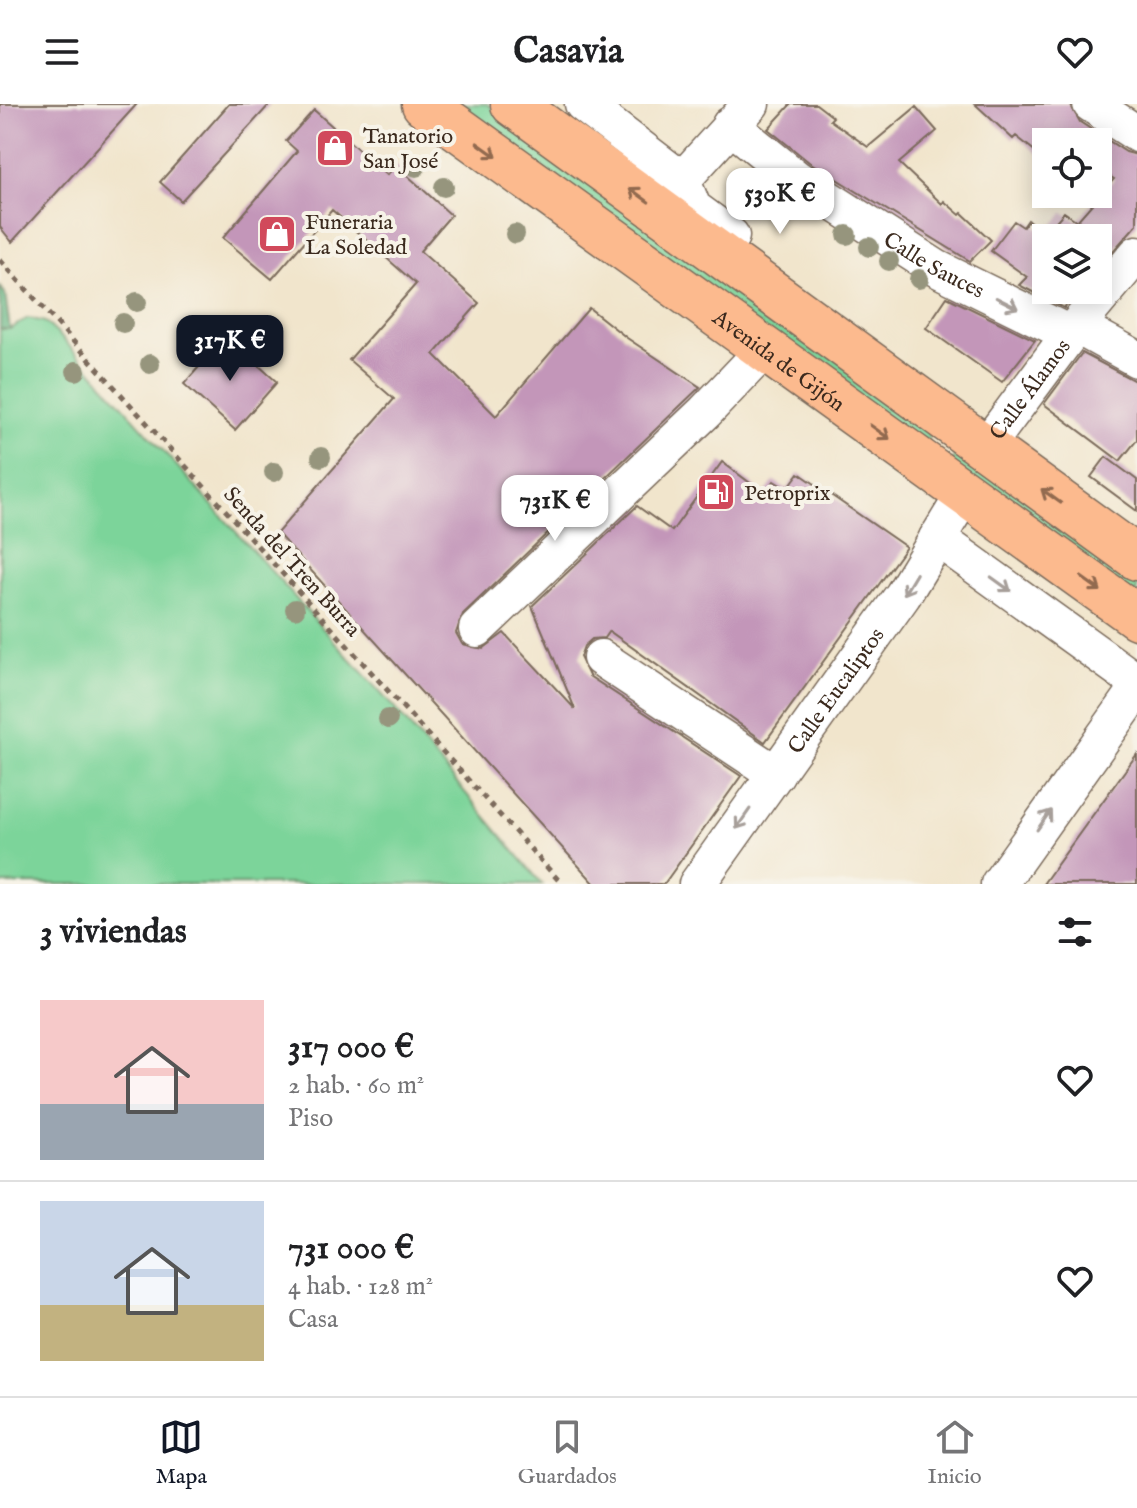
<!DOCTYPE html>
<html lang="es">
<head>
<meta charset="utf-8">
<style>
  :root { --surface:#fff; --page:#f2f2f2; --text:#202124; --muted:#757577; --line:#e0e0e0; --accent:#111827 }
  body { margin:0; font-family:"IM FELL English",serif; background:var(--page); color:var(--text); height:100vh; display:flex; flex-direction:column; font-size:30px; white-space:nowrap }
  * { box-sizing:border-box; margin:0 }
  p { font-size:26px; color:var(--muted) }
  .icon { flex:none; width:44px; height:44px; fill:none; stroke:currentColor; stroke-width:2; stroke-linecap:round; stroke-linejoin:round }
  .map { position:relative; height:780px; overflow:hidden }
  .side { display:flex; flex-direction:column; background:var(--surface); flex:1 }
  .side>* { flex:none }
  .buttons { position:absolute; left:1032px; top:24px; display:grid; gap:16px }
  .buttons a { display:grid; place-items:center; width:80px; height:80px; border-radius:0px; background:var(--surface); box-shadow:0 4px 20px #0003; font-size:40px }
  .price { position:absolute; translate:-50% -68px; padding:0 18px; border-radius:16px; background:#fff; color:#222; font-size:26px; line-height:52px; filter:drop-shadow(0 2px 4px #0008) }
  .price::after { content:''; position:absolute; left:50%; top:48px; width:24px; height:18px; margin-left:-12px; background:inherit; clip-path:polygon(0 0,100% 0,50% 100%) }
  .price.selected { background:var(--accent); color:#fff }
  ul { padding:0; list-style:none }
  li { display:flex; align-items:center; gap:24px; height:200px; padding:0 40px }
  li+li { border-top:2px solid var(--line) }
  li span { display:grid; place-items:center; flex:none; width:224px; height:160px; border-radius:0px; color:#555 }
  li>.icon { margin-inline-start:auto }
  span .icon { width:96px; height:96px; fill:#fffc; stroke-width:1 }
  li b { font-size:34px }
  h2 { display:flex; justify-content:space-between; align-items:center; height:96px; padding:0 40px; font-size:34px }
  header { display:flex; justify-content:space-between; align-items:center; height:104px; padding:0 40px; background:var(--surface); font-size:36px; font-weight:700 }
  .tabs { display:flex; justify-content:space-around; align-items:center; height:112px; border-top:2px solid var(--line); background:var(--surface); font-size:22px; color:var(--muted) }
  .tabs a { display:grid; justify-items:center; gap:4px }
  .tabs .selected { color:var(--accent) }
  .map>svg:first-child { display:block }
  .green { fill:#7bd49a; stroke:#5b7f5c; stroke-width:2 }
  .forest { fill:#64b682; stroke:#507050; stroke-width:2 }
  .building { fill:#c396b9 }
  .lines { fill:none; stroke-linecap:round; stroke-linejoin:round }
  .minor-casing { stroke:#7b6b5b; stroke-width:39 }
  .highway-casing { stroke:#7b6b5b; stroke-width:47 }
  .path { stroke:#7b6b5b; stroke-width:5; stroke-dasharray:6 6; stroke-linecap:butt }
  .minor { stroke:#fff; stroke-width:36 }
  .highway { stroke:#fcba8e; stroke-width:44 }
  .tree { fill:#96957d }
  .oneway { stroke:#926b50 }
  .oneway2 { stroke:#a79f9a }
  .labels { text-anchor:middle; stroke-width:8; stroke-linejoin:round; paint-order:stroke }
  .poi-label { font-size:22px; fill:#3b2a1e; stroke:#f7f3e8; text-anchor:start }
  .street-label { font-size:22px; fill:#3b2a1e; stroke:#f7f3e8 }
</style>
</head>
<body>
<header><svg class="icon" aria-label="menu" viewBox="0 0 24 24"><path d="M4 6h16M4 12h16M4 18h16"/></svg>Casavia<svg class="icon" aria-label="heart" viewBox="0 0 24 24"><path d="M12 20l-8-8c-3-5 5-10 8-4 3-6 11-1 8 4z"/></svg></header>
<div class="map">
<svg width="1137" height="780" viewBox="0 0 1137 780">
  <rect width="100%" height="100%" fill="#f7f3e8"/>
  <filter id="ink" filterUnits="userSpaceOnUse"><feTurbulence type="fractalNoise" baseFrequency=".0125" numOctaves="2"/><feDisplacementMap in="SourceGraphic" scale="16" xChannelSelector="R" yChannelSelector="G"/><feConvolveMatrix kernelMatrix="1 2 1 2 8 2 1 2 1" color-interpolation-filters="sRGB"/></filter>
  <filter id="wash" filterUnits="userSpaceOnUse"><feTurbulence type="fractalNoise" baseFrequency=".006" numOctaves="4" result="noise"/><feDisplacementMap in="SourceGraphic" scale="32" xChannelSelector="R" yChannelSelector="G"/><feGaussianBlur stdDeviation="1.8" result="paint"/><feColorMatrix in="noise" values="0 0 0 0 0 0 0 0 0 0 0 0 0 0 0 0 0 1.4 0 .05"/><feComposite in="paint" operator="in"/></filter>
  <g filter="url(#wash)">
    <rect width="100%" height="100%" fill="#f1e5cc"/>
    <!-- green -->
    <path class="green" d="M454,0h33l445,321 -7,23z
      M28,214l17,4 18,17 332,370 147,175h-542v-555h10z
      M959,343l178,128v24l-186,-135z"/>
    <!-- forest -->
    <path class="forest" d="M0,183l5,6 5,36h-10z"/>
    <g id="blocks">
      <!-- building -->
      <path class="building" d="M0,0h137l-125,138 -12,-15z
        M229,0h41l-89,97 -21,-19z
        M791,0h25l17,13 -3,3 38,27 48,-40 21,24 -38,32 43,41 2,-3 16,14 2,-2 29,27 -21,21 -161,-99 -41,-33z
        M975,0h95l10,18 46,30 11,3v69l-39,44v-30h-52v52h33l-15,18 -45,-23 8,-8 -36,-26 23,-30 9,6 5,-7 17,14 19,-22 13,9 37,-42 -16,-10v-27h-52v18l-30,-24 -3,3z
        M314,6l73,65 9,-10 55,50 -31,36 59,52 -45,51 62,62 93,-108 38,30 73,49 -237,227 -7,19 6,11 21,5 21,-16 71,76 -43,-103 105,-100 35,25 50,-69 43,32 9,-13 13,8 12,-16 107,74 -141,195 -156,-111 -5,7 -12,1 -8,7 -4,11 9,19 152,100 -77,108h-69l-318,-351 117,-134 -45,-39 67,-76 -84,-74 -60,69 -49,-41 74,-87 -11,-10z
        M947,193l88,43 -33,42 -76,-54z
        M226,232l51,46 -42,48 -51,-46z
        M1082,249l55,29v58l-17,21 -76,-57z
        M1106,353l31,23v31l-46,-34z
        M1137,650v130h-94z"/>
    </g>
  </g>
  <g filter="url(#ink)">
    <use href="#blocks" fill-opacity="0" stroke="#7b6b5b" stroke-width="2"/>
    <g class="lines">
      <defs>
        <g id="minor">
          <path d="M583,0l99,76 11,28 38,28"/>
          <path d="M1091,0l46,30"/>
          <path id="s1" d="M730,21l67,54 139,89 134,66"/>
          <path d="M682,76l69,-76"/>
          <path d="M1077,222l60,33"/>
          <path id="s2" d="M985,344l85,-114 67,-80"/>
          <path d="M937,434l200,144"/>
          <path d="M477,525l228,-217 60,-63"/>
          <path d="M601,554l175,116"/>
          <path id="s3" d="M697,780l206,-289 62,-102"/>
          <path d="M999,780l138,-194"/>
        </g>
        <g id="highway">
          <path id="s4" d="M424,0l713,513"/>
          <path d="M513,0l624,454"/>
        </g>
      </defs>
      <!-- minor casing -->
      <use href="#minor" class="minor-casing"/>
      <!-- highway casing -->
      <use href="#highway" class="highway-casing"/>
      <!-- path -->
      <path class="path" d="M0,156l562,624"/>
      <!-- minor -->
      <use href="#minor" class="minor"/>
      <!-- highway -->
      <use href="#highway" class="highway"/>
    </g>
    <!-- trees -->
    <g class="tree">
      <circle cx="416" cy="63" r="10"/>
      <circle cx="764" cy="78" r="10"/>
      <circle cx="444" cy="83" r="10"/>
      <circle cx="515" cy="130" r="10"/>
      <circle cx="847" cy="131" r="10"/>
      <circle cx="869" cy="143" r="10"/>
      <circle cx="889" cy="157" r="10"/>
      <circle cx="919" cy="175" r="10"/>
      <circle cx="137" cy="198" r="10"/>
      <circle cx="123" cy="219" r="10"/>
      <circle cx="150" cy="260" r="10"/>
      <circle cx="76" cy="267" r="10"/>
      <circle cx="321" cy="353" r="10"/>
      <circle cx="274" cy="368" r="10"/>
      <circle cx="295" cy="505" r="10"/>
      <circle cx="388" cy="615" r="10"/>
    </g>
    <!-- one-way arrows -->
    <defs><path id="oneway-shaft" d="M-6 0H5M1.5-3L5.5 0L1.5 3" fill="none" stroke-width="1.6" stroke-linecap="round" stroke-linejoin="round" transform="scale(2)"/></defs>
    <g class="oneway">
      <use href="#oneway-shaft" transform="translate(487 46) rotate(36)"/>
      <use href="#oneway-shaft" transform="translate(639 91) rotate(-144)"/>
      <use href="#oneway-shaft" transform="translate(880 328) rotate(36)"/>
      <use href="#oneway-shaft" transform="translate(1051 392) rotate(-144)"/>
      <use href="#oneway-shaft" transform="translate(1091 480) rotate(36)"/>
    </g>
    <g class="oneway2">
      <use href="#oneway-shaft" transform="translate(1007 199) rotate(27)"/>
      <use href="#oneway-shaft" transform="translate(910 480) rotate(121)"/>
      <use href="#oneway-shaft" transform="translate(1001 480) rotate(36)"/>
      <use href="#oneway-shaft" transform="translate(743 715) rotate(125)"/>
      <use href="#oneway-shaft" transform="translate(1044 716) rotate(-55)"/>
    </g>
  </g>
  <!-- icons -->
  <defs>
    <symbol id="shop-square" viewBox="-11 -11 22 22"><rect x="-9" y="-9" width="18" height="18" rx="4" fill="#d1495b" stroke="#f7f3e8"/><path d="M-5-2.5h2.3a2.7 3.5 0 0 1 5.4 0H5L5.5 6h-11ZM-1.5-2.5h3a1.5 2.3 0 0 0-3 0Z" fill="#fff"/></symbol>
    <symbol id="fuel-square" viewBox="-11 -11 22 22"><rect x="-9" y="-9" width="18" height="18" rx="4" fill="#d1495b" stroke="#f7f3e8"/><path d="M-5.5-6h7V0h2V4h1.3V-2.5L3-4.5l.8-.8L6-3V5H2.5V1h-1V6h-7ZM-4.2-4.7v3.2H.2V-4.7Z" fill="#fff"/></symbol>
  </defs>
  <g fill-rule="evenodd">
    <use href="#shop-square" x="313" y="22" width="44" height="44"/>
    <use href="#shop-square" x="255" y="108" width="44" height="44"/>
    <use href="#fuel-square" x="694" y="366" width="44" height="44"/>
  </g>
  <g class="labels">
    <!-- poi labels -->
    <g class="poi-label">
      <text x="363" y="39">Tanatorio<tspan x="363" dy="25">San José</tspan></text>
      <text x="305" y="125">Funeraria<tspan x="305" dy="25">La Soledad</tspan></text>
      <text x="744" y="396">Petroprix</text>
    </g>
    <!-- street labels -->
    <g class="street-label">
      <text dy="8" stroke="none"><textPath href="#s1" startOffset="248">Calle Sauces</textPath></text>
      <text dy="8" stroke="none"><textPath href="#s4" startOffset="438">Avenida de Gijón</textPath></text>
      <text dy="8" stroke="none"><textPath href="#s2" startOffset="74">Calle Álamos</textPath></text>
      <text transform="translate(293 457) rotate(48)" y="8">Senda del Tren Burra</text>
      <text dy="8" stroke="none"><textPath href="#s3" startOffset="238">Calle Eucaliptos</textPath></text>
    </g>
  </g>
</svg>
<div class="buttons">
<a><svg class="icon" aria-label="locate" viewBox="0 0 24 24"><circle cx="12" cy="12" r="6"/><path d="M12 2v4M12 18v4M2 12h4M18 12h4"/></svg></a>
<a><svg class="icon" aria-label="layers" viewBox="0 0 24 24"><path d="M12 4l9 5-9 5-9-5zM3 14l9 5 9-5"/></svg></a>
</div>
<b class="price" style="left:780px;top:132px">530K €</b>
<b class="price selected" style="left:230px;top:279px">317K €</b>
<b class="price" style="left:555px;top:439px">731K €</b>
</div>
<section class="side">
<h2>3 viviendas<svg class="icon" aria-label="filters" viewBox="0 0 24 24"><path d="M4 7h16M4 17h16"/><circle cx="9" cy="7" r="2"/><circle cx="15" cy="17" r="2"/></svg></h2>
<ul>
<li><span style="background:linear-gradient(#f6c9c9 65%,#9aa5b1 0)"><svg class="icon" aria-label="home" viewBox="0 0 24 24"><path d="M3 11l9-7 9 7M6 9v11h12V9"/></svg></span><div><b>317 000 €</b><p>2 hab. · 60 m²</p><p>Piso</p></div><svg class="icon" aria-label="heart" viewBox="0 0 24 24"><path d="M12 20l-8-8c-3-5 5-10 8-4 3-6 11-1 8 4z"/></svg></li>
<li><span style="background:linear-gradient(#c9d6e8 65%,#c2b280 0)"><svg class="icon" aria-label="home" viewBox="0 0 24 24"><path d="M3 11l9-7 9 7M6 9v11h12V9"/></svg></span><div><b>731 000 €</b><p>4 hab. · 128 m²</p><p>Casa</p></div><svg class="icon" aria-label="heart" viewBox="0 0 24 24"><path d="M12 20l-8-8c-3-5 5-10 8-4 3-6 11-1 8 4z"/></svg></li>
</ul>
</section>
<nav class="tabs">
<a class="selected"><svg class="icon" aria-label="map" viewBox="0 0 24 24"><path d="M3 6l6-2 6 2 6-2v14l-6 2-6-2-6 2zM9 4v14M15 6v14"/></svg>Mapa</a>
<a><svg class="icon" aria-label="saved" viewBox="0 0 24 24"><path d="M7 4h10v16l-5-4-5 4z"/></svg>Guardados</a>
<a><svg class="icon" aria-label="home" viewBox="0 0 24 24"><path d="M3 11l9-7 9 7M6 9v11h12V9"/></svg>Inicio</a>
</nav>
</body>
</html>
